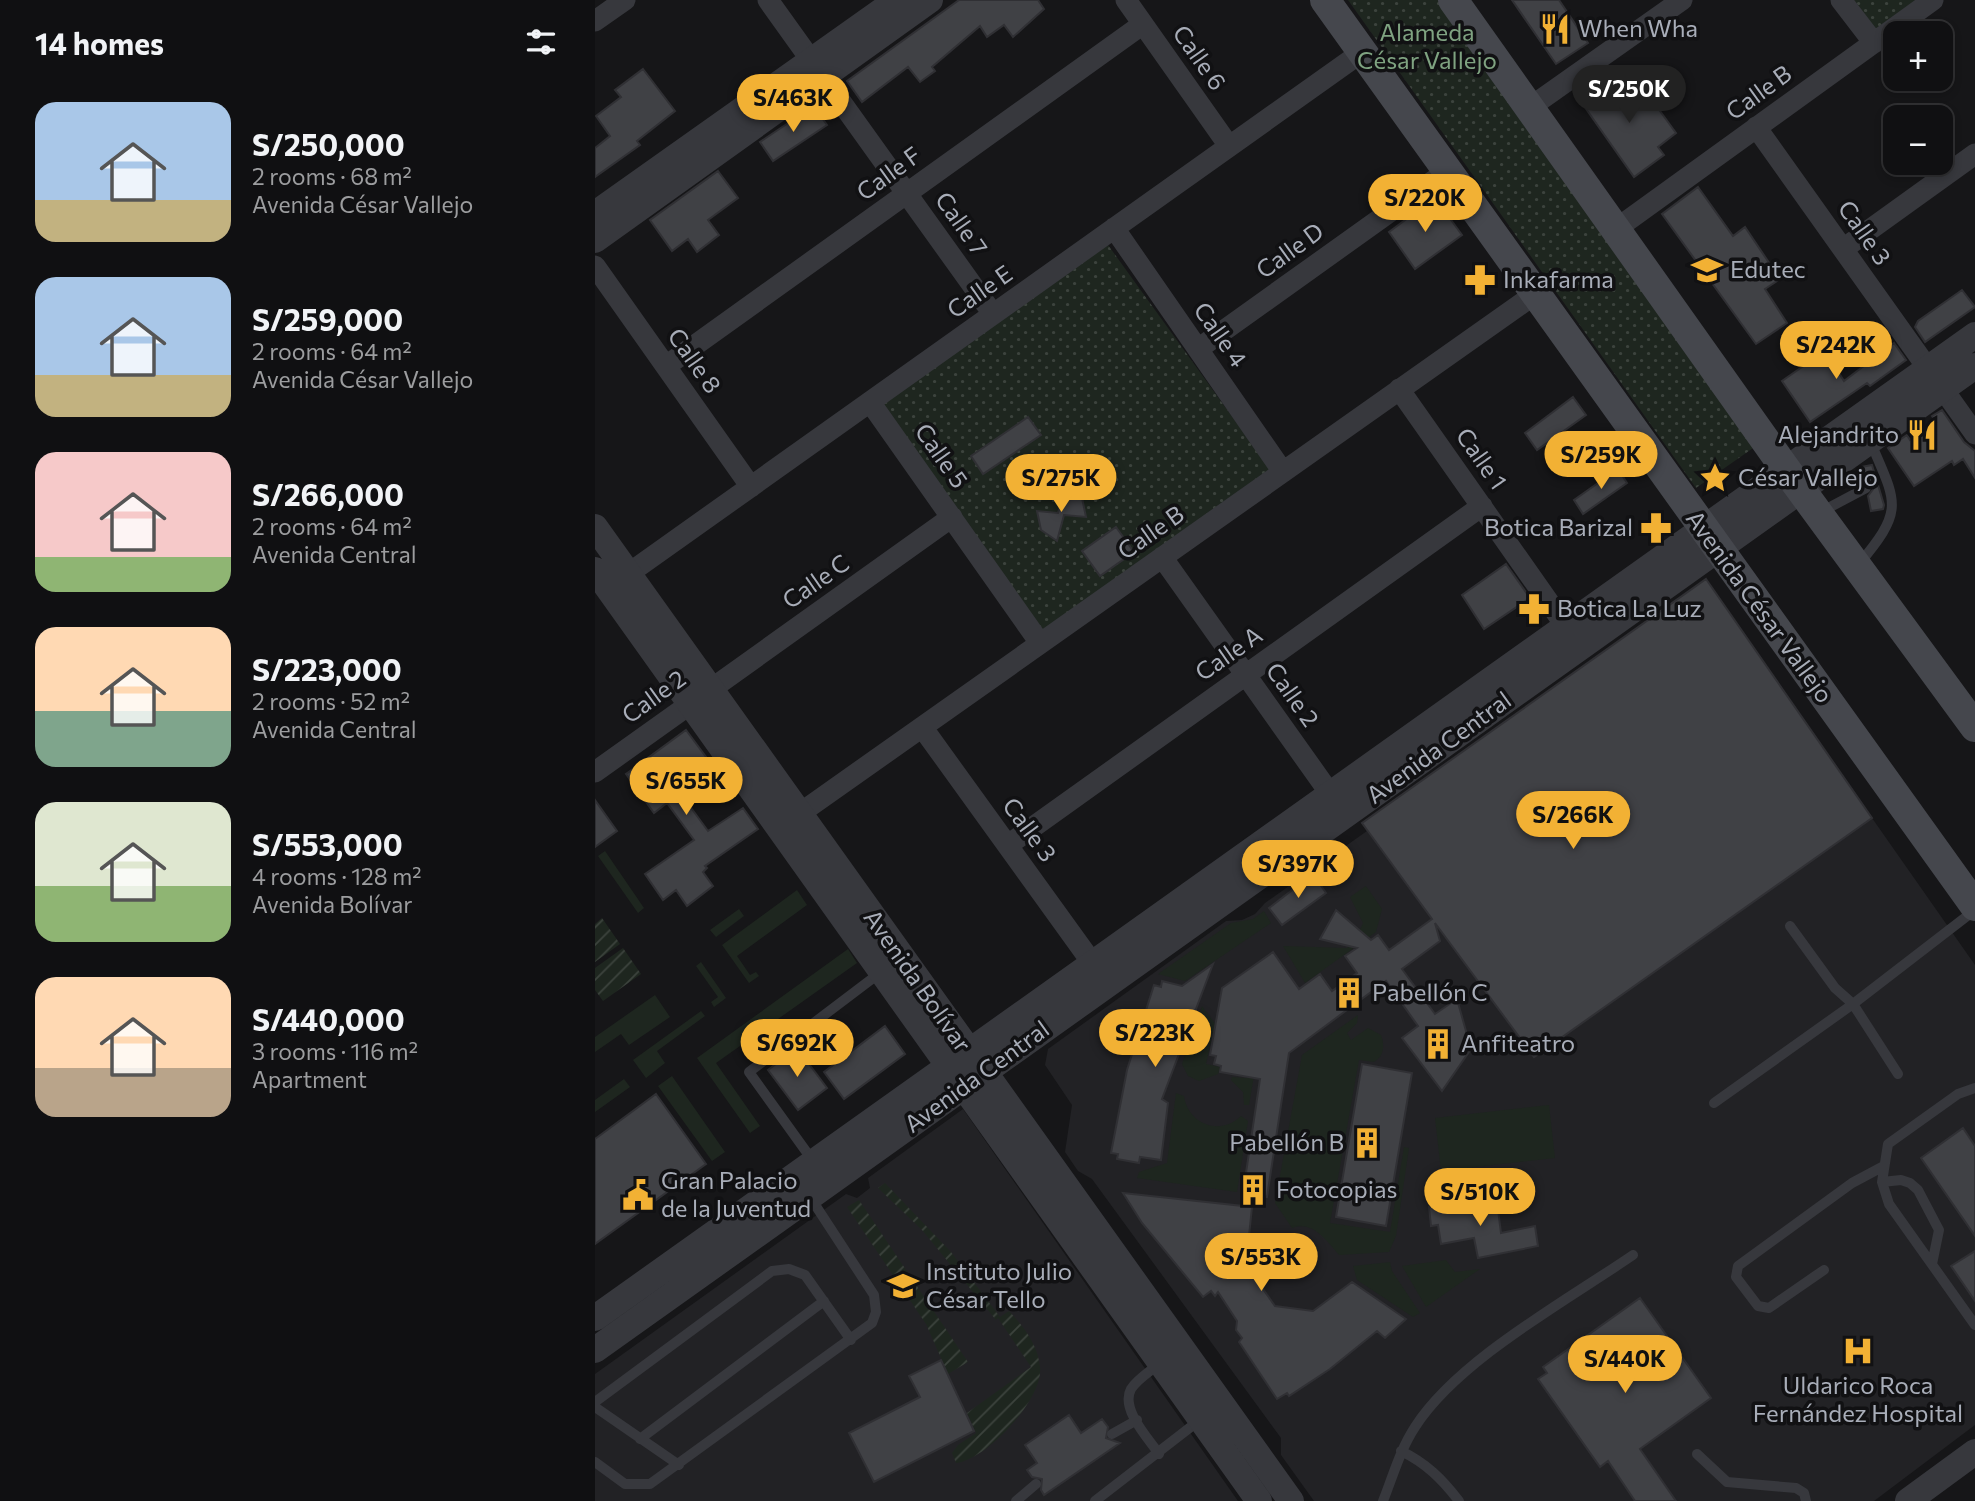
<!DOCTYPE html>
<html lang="en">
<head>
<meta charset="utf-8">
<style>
  :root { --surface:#101012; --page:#1e1e20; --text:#f1f3f6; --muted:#9c9d9f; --line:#303032; --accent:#f2b134 }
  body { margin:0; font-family:Commissioner,sans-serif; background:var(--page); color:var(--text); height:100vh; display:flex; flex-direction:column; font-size:26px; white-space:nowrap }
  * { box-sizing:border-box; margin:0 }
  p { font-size:23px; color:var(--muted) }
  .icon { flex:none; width:38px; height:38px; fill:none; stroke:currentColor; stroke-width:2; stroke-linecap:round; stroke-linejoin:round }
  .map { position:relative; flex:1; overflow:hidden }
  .drawer { display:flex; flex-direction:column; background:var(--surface); width:595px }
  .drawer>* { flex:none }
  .buttons { position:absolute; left:1288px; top:21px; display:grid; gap:14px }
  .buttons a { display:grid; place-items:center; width:70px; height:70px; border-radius:14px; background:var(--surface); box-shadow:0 4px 10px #0003,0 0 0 2px var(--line); font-size:35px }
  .price { position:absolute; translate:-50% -60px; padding:0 16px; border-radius:24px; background:var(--accent); color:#111; font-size:23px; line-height:46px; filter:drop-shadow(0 2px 4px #0008) }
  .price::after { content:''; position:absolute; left:50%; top:42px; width:21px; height:16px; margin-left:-10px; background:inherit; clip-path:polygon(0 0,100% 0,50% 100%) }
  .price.active { background:#222; color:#fff }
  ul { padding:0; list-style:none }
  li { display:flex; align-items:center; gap:21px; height:175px; padding:0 35px }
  li span { display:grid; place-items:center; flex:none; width:196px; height:140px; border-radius:21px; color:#555 }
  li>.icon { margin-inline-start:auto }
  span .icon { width:84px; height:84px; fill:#fffc; stroke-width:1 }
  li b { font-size:30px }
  h2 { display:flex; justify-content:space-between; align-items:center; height:84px; padding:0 35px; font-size:30px }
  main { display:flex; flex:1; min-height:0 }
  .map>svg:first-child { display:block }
  .built { fill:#222225 }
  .grass { fill:#1e261f }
  .park { fill:url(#park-dots) }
  .garden { fill:url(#garden-furrows) }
  .building { fill:#404145; stroke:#303034; stroke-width:2 }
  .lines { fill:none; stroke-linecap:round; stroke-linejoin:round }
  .service { stroke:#37383d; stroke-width:10 }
  .minor { stroke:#37383d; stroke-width:21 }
  .tertiary { stroke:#37383d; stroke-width:26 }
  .secondary { stroke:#45474d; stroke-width:30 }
  .labels { text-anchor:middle; stroke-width:7; stroke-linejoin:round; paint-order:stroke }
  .poi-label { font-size:24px; fill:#a8adb8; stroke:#111113; text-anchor:start }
  .park-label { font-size:24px; fill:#7fa381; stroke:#111113 }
  .street-label { font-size:24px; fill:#a8adb8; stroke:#111113 }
</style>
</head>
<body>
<main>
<section class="drawer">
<h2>14 homes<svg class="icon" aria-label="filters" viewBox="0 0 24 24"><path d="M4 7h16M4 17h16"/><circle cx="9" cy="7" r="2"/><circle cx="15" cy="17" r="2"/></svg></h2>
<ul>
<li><span style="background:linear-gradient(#a9c7e8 70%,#c2b280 0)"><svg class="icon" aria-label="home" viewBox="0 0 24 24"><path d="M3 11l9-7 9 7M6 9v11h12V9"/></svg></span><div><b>S/250,000</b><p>2 rooms · 68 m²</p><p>Avenida César Vallejo</p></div></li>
<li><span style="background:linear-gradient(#a9c7e8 70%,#c2b280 0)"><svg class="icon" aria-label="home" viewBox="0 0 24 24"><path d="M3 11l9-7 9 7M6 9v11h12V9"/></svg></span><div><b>S/259,000</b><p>2 rooms · 64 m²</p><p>Avenida César Vallejo</p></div></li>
<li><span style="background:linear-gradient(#f6c9c9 75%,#8fb573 0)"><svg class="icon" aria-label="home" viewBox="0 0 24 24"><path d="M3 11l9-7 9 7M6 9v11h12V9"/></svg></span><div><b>S/266,000</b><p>2 rooms · 64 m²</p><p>Avenida Central</p></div></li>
<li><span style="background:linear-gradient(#ffd9b3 60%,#7fa58c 0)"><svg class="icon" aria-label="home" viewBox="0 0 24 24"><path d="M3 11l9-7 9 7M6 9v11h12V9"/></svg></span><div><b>S/223,000</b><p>2 rooms · 52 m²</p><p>Avenida Central</p></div></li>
<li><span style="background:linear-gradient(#dfe7d0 60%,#8fb573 0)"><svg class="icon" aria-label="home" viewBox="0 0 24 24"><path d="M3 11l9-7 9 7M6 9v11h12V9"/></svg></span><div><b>S/553,000</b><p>4 rooms · 128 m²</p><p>Avenida Bolívar</p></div></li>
<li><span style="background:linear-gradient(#ffd9b3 65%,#b9a48a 0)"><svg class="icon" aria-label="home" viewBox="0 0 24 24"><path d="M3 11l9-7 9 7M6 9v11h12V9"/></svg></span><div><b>S/440,000</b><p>3 rooms · 116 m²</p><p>Apartment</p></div></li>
</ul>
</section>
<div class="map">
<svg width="1380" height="1501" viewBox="0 0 1380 1501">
  <defs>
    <pattern id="park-dots" width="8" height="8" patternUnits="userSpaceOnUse" patternTransform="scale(1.75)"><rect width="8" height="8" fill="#1e261f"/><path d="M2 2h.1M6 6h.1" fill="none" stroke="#3c433d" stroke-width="1.8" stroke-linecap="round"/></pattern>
    <pattern id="garden-furrows" width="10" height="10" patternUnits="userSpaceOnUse" patternTransform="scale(1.75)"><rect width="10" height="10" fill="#1e261f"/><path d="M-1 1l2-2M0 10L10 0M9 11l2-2" fill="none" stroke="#3c433d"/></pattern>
  </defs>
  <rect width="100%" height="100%" fill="#161618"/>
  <!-- built -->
  <path class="built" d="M1277,818l103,147v460l-101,76h-560l-33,-46v-17l-189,-259 -14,-8 -13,-19 7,-47 -27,-40 3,-16 178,-128 16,-1 13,-6 10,-11 102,-72 167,226z
    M368,1109l275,392h-643v-127l251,-180 11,4 13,-10 -2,-10z"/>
  <!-- grass -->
  <path class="grass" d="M10,851l39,57 -6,5 -40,-57z
    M771,886l16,23 -6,23 -71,51 -22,-37 64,2 8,-7 8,-18 -13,-26z
    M202,890l10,15 -70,51 13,19 6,-3 3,4 -10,7 -27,-38z
    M144,909l5,7 -28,21 -6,-7z
    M669,911l7,12 -86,58 -27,-7 73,-51 22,-4z
    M253,949l9,14 -141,100 44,63 -10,7 -53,-75z
    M106,962l25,36 -12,9 -3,-5 7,-5 -22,-31z
    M60,995l15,22 -41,28 -8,-11 -26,18v-15z
    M607,1006l20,27 -9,-1 -7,32 14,3 -2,7 -19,7 -11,-5 -6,-12z
    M106,1011l4,5 -48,35 8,12 -19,15 -13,-18z
    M763,1015l-1,8 -10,10 4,7 17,-12 13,7c4,10 3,21 -7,27l-15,-2 -29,163 60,9 14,-85 5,1 -13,88 -7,16 -50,3c-12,-14 -26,-35 -47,-27l-17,-25 27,-148z
    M666,1034l-12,71h-5l-1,-13 -12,-12 1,-3 15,1 8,-43z
    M77,1076l53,76 -13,9 -54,-75z
    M29,1079l6,8 -35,25v-12z
    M581,1093l8,3c4,29 37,40 57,20l7,5 -11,71 -100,-14 2,-6 28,-9z
    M954,1105l6,53 -114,13 -6,-53z
    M698 1260a11 11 0 1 1 22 0a11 11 0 1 1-22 0Z
    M851,1260l9,12 25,-3 -54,38 -24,-41z
    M795,1262l2,9 28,42 -7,4 -56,-37 -4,-14z"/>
  <!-- park -->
  <path class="park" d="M753,0h91l317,446 -60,42z
    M1259,0h70l-46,34z
    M513,245l162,224 -227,162 -161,-227z"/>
  <!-- garden -->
  <path class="garden" d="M7,918l18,26 -25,18v-38z
    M28,948l18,26 -38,27 -8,-11v-22z
    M290,1183l66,69 49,65 9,-6c15,16 29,34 31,56 4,31 -53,93 -84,96l-4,-10 6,-8 18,-12 -9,-20 64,-46 -33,-49 -2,2 -74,-90 -44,-42z
    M264,1200l109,162 -20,12 -22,-50 -79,-117z"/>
  <!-- building -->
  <path class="building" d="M364,0h79l6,9 -31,28 -9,-12 -17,12 -7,-11 -48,41 3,4 -15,11 -12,-15 -46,35 -15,-21z
    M917,0h47l29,43 -32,21z
    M48,69l32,42 -38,30 3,4 -45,32v-29l15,-12 -14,-20 25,-19 -6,-7z
    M1004,80l16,23 26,-18 35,48 -18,14 6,8 -30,22 -57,-81z
    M214,109l8,2 10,14 -54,36 -13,-19z
    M123,171l20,27 -30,22 11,15 -22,17 -9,-13 -16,12 -22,-31z
    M1103,187l35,49 12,-9 35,52 -15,10 22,34 -31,21 -94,-130z
    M840,198l27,37 -47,34 -26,-37z
    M1367,290l13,17 -50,35 -10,-15 3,-6z
    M1299,343l12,17 -36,26 -3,-3 -57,39 -28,-41 43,-30 19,30z
    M978,397l13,18 -49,35 -12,-17z
    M1347,410l22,32 11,9v27l-12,-19 -9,6 -2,-4 -38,25 -26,-38 19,-13 3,5 26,-18 -4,-6z
    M433,417l13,18 -58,39 -12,-18z
    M1277,465l12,40 -1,4 -12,2 -3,-15 6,-8 -3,-6 -7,-1 -3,-14z
    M1023,469l9,14 -44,31 -9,-14z
    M470,488l17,10 4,19 -22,-2 -7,26 -16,-11 -4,-19 21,2z
    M521,527l18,25 -34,24 -18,-25z
    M911,564l24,34 -46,31 -22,-34z
    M1111,579l166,239 -338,239 -99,-134 5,18 -38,28 33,45 22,-15 14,50 -29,42 -40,-53 16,-12 -32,-45 -97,72 -22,144 -24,-4 17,-114 -40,-7 1,-6 -7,-2 2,-8 -6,-1 12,-67 51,-36 26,37 21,-15 12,17 25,-18 -12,-17 12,-8 -37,-9 16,-29 35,30 7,-5 11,15 43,-31 -70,-96z
    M91,730l29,39 -34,25 27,37 35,-23 15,21 -53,37 2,2 -4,4 10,14 -26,20 -11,-16 -13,10 -18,-26 49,-34 -27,-37 -13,10 -28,-39z
    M0,800l22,31 -22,16z
    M718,874l13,19 -44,32 -13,-17z
    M618,964l-51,135 6,4 -7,57 -21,-3 -1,6 -22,-4 1,-5 -7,-1 16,-83 27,-85 7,2 1,-6 20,5z
    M290,1026l20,28 -61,45 -20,-27z
    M202,1048l30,40 -29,22 -30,-40z
    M767,1064l50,9 -26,153 -50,-9z
    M61,1094l50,70 -111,80v-105z
    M1368,1128l12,18v90l-54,-78z
    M528,1193l129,14 -6,58 29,41 38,5 39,-29 54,37 -21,19 -8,-7 -47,38 -41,27 -2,-3 -10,6 -38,-57 3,-4 -6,-8 1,-9 -19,-29 -3,4 -4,-5 -8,6 -61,-74z
    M902,1201l4,32 34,-7 3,20 -60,12 -4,-20 -33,6 -3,-19 -7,1 -2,-19z
    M1380,1251v50l-24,-35z
    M1045,1298l71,100 -71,51 36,52h-41l-27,-40 -8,6 -62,-88 9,-6 -4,-6z
    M346,1360l33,71 -100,51 -25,-49 71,-36 -11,-21z
    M474,1415l12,18 21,-14 6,8 -2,11 14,5 -76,52 -3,-5 1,-11 -10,-2 -5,-7 10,-7 -12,-18z"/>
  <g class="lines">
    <!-- service -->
    <path class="service" d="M1224,513l47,-25
      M1264,564c46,-55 38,-60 11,-123
      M1195,926l45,62 18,16 45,70
      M1380,1088l-17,6 -70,50 -6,38 7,22 86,121
      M1119,1103l139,-99 122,-94
      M218,1161l-64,-89 132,-100
      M1287,1182l19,-2 9,3 8,7 21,40 -7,34
      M1229,1270l-55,38 -11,-2 -22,-29 2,-11 114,-83 30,-16
      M0,1402l177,-131 17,-2 16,6 46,65
      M0,1407l84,58
      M517,1434l25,-14
      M45,1439l184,-138
      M806,1451c25,12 41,28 58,50
      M564,1454c-10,-15 -39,-45 -28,-65 6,-10 21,-19 29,-26
      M1102,1454l30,28 69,6 8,5 2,8
      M0,1462l30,22h25l222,-161 4,-11 -2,-17 -64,-98
      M421,1501l20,-17
      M500,1501l106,-82
      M788,1501c10,-25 17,-51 32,-74 43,-67 151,-126 218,-172"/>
    <!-- minor -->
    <path class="minor" d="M173,0l225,314
      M531,0l103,146
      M1246,0l33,43
      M0,21l30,-21
      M934,108l153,-108
      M1161,127l173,243
      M519,228l169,244
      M1021,229l317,-229
      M1248,249l132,-95
      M0,266l156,221
      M603,349l249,-178
      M71,366l477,-342
      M804,389l168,239
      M1348,389l32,45
      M275,402l170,241
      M567,557l169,238
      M33,574l734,-522
      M327,727l171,237
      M0,772l357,-255
      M204,814l736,-520
      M413,845l474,-339"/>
    <!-- tertiary -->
    <path class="tertiary" d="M0,214l302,-214
      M0,240l335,-240
      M0,527l696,974
      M0,570l664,931
      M0,1318l1380,-983
      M0,1350l1380,-984
      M1313,1501l67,-49"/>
    <!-- secondary -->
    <path class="secondary" d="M730,0l650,906
      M858,0l334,471 188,256"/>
  </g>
  <!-- icons -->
  <defs>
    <symbol id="restaurant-bare" viewBox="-9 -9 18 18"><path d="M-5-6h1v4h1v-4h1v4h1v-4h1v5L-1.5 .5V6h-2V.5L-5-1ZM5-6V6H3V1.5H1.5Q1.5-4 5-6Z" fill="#f2b134" stroke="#111113" stroke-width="2.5" paint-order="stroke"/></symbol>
    <symbol id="university-bare" viewBox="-9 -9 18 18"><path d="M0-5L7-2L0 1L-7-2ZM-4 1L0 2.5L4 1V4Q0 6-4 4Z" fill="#f2b134" stroke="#111113" stroke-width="2.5" paint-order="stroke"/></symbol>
    <symbol id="pharmacy-bare" viewBox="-9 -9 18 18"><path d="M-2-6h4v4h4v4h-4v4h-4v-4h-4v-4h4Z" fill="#f2b134" stroke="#111113" stroke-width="2.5" paint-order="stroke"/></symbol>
    <symbol id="sight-bare" viewBox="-9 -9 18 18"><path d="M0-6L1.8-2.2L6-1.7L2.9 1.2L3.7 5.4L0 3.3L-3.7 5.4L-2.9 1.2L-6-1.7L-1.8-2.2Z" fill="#f2b134" stroke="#111113" stroke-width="2.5" paint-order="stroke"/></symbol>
    <symbol id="building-bare" viewBox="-9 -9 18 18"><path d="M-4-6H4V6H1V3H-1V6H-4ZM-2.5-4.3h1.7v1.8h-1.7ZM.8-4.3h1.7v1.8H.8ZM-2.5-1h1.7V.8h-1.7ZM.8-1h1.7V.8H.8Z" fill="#f2b134" stroke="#111113" stroke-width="2.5" paint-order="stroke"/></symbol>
    <symbol id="civic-bare" viewBox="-9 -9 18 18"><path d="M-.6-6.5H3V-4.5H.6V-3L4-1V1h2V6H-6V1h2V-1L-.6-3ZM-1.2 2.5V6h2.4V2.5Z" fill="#f2b134" stroke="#111113" stroke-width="2.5" paint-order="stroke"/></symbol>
    <symbol id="hospital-bare" viewBox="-9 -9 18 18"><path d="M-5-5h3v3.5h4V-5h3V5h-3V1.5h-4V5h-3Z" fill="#f2b134" stroke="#111113" stroke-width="2.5" paint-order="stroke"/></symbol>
  </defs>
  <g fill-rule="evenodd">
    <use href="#restaurant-bare" x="938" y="7" width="44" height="44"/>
    <use href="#university-bare" x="1090" y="248" width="44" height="44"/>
    <use href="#pharmacy-bare" x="863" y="258" width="44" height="44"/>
    <use href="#restaurant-bare" x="1305" y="413" width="44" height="44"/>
    <use href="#sight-bare" x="1098" y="456" width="44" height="44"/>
    <use href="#pharmacy-bare" x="1039" y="506" width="44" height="44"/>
    <use href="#pharmacy-bare" x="917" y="587" width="44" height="44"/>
    <use href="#building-bare" x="732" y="971" width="44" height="44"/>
    <use href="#building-bare" x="821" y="1022" width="44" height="44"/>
    <use href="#building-bare" x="750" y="1121" width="44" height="44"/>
    <use href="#building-bare" x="636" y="1168" width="44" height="44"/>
    <use href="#civic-bare" x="21" y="1173" width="44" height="44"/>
    <use href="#university-bare" x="286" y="1264" width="44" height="44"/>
    <use href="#hospital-bare" x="1241" y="1329" width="44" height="44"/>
  </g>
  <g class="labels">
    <!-- poi labels -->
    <g class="poi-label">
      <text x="983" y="37">When Wha</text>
      <text x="1135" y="278">Edutec</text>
      <text x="908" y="288">Inkafarma</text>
      <text x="1304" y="443" text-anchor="end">Alejandrito</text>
      <text x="1143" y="486">César Vallejo</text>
      <text x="1038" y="536" text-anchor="end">Botica Barizal</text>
      <text x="962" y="617">Botica La Luz</text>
      <text x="777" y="1001">Pabellón C</text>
      <text x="866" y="1052">Anfiteatro</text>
      <text x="749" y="1151" text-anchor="end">Pabellón B</text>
      <text x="66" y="1189">Gran Palacio<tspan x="66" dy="28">de la Juventud</tspan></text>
      <text x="681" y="1198">Fotocopias</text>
      <text x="331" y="1280">Instituto Julio<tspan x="331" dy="28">César Tello</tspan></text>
      <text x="1263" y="1394" text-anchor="middle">Uldarico Roca<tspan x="1263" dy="28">Fernández Hospital</tspan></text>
    </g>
    <!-- park labels -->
    <g class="park-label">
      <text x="832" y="41">Alameda<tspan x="832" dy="28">César Vallejo</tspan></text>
    </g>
    <!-- street labels -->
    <g class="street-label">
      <text transform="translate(604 58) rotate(55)" y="8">Calle 6</text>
      <text transform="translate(1164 93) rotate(-36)" y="8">Calle B</text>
      <text transform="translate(294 174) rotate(-36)" y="8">Calle F</text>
      <text transform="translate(366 224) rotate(55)" y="8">Calle 7</text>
      <text transform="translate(1269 233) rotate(55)" y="8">Calle 3</text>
      <text transform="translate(695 251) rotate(-36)" y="8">Calle D</text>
      <text transform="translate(385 292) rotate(-35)" y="8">Calle E</text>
      <text transform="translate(625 335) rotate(55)" y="8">Calle 4</text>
      <text transform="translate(99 361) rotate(55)" y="8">Calle 8</text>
      <text transform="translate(346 456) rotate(55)" y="8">Calle 5</text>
      <text transform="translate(886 459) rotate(55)" y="8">Calle 1</text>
      <text transform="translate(556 533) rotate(-35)" y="8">Calle B</text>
      <text transform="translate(221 582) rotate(-35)" y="8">Calle C</text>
      <text transform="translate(1164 607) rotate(54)" y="8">Avenida César Vallejo</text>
      <text transform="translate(634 654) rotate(-35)" y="8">Calle A</text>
      <text transform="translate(697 695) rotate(55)" y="8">Calle 2</text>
      <text transform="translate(59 697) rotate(-36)" y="8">Calle 2</text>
      <text transform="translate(844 748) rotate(-36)" y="8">Avenida Central</text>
      <text transform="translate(434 830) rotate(54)" y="8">Calle 3</text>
      <text transform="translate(322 981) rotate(55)" y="8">Avenida Bolívar</text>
      <text transform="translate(382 1077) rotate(-36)" y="8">Avenida Central</text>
    </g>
  </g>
</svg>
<div class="buttons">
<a>+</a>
<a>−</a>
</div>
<b class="price active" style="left:1034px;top:125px">S/250K</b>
<b class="price" style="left:198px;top:134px">S/463K</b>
<b class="price" style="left:830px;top:234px">S/220K</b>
<b class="price" style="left:1241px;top:381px">S/242K</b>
<b class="price" style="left:1006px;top:491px">S/259K</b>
<b class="price" style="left:466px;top:514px">S/275K</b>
<b class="price" style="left:91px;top:817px">S/655K</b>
<b class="price" style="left:978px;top:851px">S/266K</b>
<b class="price" style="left:703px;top:900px">S/397K</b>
<b class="price" style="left:560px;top:1069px">S/223K</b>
<b class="price" style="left:202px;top:1079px">S/692K</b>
<b class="price" style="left:885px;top:1228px">S/510K</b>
<b class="price" style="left:666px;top:1293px">S/553K</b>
<b class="price" style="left:1030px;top:1395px">S/440K</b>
</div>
</main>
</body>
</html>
